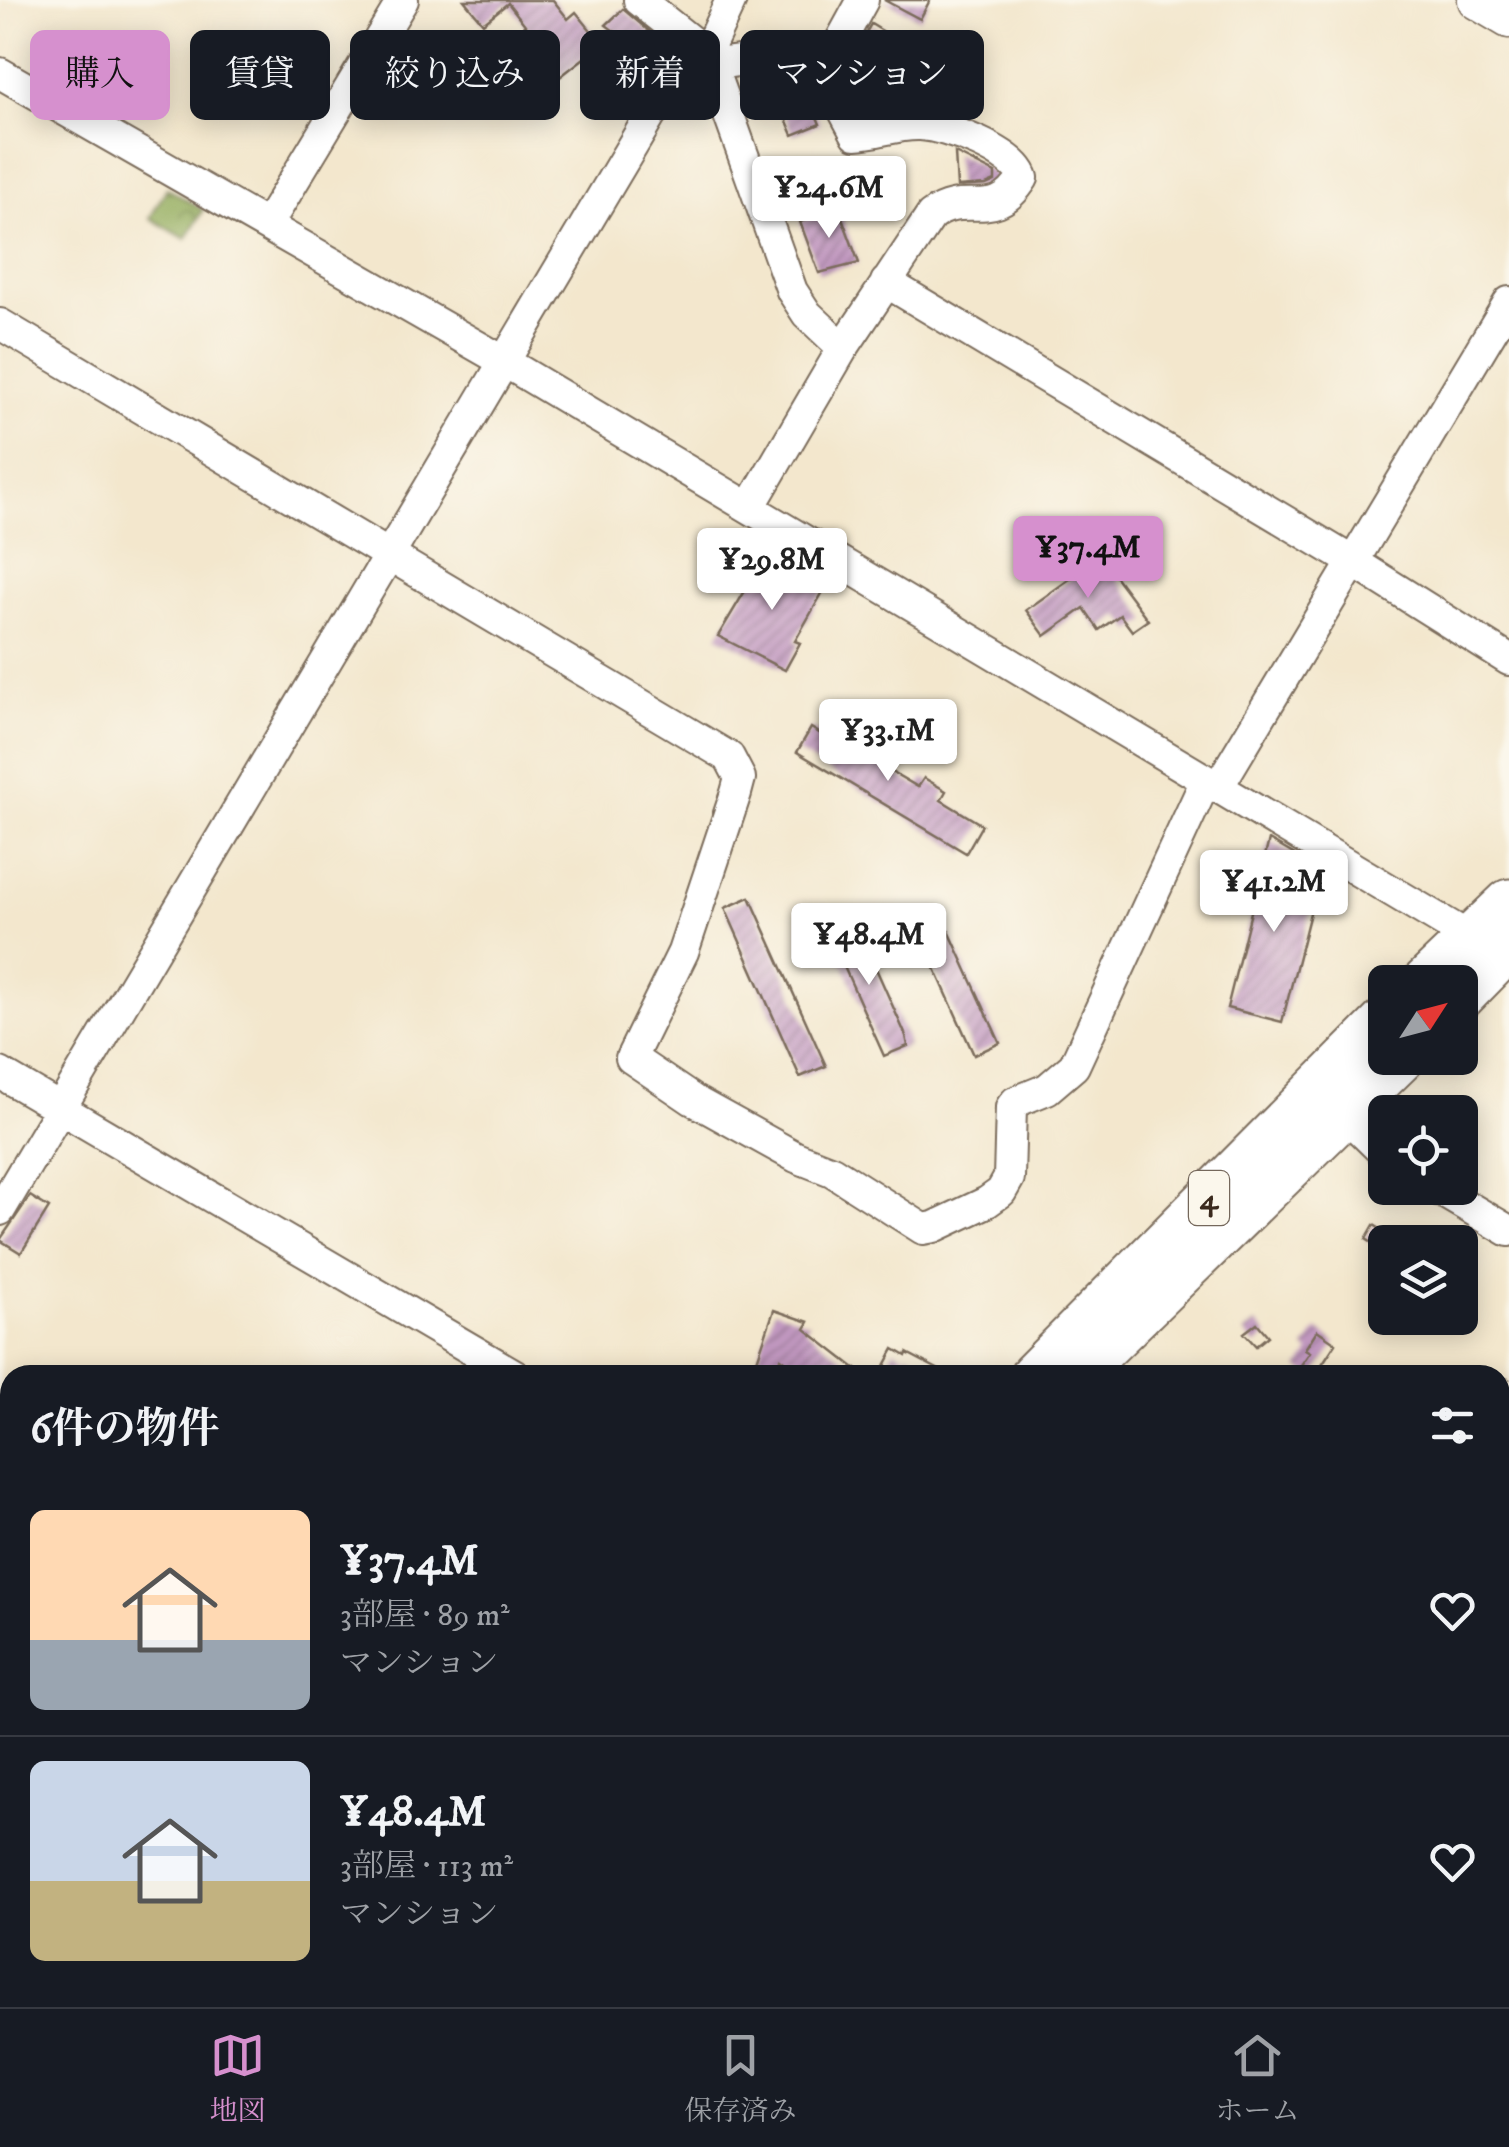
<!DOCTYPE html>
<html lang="ja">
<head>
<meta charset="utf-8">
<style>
  :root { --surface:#171b24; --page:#20242c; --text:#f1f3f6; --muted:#9ea1a6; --line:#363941; --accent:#d690ce }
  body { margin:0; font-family:"IM FELL DW Pica","Noto Serif JP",serif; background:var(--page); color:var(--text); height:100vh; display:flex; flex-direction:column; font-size:38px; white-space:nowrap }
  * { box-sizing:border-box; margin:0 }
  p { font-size:32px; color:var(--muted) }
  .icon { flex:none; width:55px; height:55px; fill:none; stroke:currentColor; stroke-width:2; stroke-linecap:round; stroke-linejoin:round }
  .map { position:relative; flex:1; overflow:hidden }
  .panel { position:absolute; left:0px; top:1365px; width:1510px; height:642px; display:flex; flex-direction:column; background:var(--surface); border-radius:30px 30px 0 0; box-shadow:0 5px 25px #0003 }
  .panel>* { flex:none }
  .top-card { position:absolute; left:30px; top:30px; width:1000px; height:90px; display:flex; gap:20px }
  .needle { width:65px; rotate:54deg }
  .tools { position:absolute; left:1368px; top:965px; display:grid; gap:20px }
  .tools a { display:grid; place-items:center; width:110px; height:110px; border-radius:15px; background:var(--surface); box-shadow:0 5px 25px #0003; font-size:50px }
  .price { position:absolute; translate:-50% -85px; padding:0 22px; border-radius:10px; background:#fff; color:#222; font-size:32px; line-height:65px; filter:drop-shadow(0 2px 5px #0008) }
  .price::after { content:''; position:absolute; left:50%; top:60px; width:30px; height:22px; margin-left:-15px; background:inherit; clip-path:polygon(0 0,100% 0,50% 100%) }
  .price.current { background:var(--accent); color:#111 }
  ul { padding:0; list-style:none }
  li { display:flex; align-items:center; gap:30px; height:250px; padding:0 30px }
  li+li { border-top:2px solid var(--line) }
  li span { display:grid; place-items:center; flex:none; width:280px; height:200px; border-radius:15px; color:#555 }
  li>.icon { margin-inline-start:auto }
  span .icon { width:120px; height:120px; fill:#fffc; stroke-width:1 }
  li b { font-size:42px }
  h2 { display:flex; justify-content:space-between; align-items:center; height:120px; padding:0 30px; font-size:42px }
  .chip { padding:0 35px; border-radius:15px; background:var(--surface); box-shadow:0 5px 25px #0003; font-size:35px; line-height:90px }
  .chip.current { background:var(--accent); color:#111 }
  .menu { display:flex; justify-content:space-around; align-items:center; height:140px; border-top:2px solid var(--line); background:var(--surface); font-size:28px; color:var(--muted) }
  .menu a { display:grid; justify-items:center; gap:5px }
  .menu .current { color:var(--accent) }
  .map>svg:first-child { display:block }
  .forest { fill:url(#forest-crowns); stroke:#686c3e; stroke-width:2.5 }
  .building { fill:url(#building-hatch) }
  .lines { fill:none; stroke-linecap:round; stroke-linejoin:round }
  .minor-casing { stroke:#7b6c5b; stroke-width:34 }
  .major-casing { stroke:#7b6c5b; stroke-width:41 }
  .highway-casing { stroke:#7b6c5b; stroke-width:49 }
  .path { stroke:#7b6c5b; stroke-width:4; stroke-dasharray:8 8; stroke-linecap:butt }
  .minor { stroke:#fff; stroke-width:30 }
  .major { stroke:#fff; stroke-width:38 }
  .highway { stroke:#fff; stroke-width:45 }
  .labels { text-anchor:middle; stroke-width:9; stroke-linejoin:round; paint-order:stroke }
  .shield { fill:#fbf7ec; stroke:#75685c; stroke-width:2.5 }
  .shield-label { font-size:32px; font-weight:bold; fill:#3b2a1e }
</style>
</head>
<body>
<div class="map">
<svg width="1509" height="2007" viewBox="0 0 1509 2007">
  <defs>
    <pattern id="forest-crowns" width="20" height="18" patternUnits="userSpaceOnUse" patternTransform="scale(2.5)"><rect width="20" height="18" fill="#94ad5f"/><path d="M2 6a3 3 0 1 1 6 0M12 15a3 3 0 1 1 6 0" fill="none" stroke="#7a8d4e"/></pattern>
    <pattern id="building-hatch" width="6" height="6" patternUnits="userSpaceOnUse" patternTransform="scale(2.5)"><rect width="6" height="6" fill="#c198c0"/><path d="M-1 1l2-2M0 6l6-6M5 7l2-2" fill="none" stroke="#9e7c9b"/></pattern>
  </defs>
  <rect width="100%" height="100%" fill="#fbf7ec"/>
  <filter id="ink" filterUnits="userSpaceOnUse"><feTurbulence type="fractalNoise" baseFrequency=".01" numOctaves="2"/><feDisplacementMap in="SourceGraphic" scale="20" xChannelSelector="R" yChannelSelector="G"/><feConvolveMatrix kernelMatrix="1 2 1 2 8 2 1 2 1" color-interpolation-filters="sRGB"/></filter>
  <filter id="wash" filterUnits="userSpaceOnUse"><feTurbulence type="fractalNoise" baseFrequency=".0048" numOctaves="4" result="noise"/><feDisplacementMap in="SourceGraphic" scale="40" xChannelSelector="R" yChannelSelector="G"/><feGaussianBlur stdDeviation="2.25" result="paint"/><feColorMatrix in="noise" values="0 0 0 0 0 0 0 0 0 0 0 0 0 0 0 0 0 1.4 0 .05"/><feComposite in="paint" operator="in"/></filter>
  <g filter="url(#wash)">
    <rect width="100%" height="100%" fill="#f3e7cd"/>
    <!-- forest -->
    <path class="forest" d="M167,188l36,22 -17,29 -36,-21z"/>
    <g id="blocks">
      <!-- building -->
      <path class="building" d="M464,0h89l15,19 8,-7 26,32 -60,47 -32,-37 23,-19 -25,-32 -25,20z
        M884,0h46l-10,19z
        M623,9l52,44 -11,15 -58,-43z
        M871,24l26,16 -15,26 -23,-9 3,-5 -5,-3z
        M801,88l4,1 15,35 -27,11 -16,-37z
        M955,153l40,20v8l-9,4 -29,2z
        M838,207l21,56 -40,10 -19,-51z
        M766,556l15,9 3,-6 14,8 -4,7 30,16 -29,51 5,2 -15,27 -67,-34z
        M1101,557l47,63 -16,11 -12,-16 -21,15 -15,-22 -39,28 -19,-26z
        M829,721l64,38 -6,10 31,18 6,-9 22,13 -5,9 41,25 -16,28 -169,-101 14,-24 10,6z
        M1269,840l52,30 -39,152 -55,-14z
        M750,897l76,169 -26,11 -75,-169z
        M851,921l4,8 3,-1 48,108 2,10 -24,10 -56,-125z
        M949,931l51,112 -26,12 -51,-113z
        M30,1196l19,12 -28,45 -21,-13z
        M1374,1225l11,7v19l-19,-12z
        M774,1310l35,12 -4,7 59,46h-60l-23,-17 -6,17h-23z
        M1257,1323l11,13 -12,10 -12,-13z
        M1317,1330l19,13 -21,32h-6l-10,-7 11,-16 -5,-3z
        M894,1349l12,7 1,-3 42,22h-69z"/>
    </g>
  </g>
  <g filter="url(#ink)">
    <use href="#blocks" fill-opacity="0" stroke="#7b6c5b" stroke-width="2.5"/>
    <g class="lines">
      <defs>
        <path id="minor" d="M639,0l68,54 85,237 15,23 36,34
          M714,69l10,-6 65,-9 14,3 22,19 31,58c21,-1 42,-10 64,-9 26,1 96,27 103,53 -30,48 -57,11 -92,38l-88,132 -93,159
          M0,73l505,289 979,584
          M825,76l4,-14 34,-62
          M267,225l136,-225
          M886,282l469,281 154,97
          M0,324l729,433 11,21 -4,15 -53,159 -52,106 62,42 103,57 36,14 91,58 11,-2 53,-25 14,-10 8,-14 2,-71 4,-5 32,-13 27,-23 132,-286
          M1218,787l291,-485
          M0,1073l515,302
          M1346,1116l39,38
          M1436,1188l73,43
          M0,1210l659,-1109 42,-36 30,-65
          M1500,1963l9,5
          M161,2007l6,-9"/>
        <path id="major" d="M1477,0l32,19"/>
        <path id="highway" d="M1425,982l84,-80
          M1460,998l49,-50
          M1033,1375l352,-354
          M1076,1375l326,-317
          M448,2007l7,-9
          M486,2007l7,-9"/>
      </defs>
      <!-- minor casing -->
      <use href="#minor" class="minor-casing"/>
      <!-- major casing -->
      <use href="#major" class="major-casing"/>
      <!-- highway casing -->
      <use href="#highway" class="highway-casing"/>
      <!-- path -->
      <path class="path" d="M1500,1393l9,-15
        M814,2007l6,-9"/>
      <!-- minor -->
      <use href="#minor" class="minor"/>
      <!-- major -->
      <use href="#major" class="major"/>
      <!-- highway -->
      <use href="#highway" class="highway"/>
    </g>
  </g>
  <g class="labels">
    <!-- shield labels -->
    <rect class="shield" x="1189" y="1171" width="40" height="54" rx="8"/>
    <g class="shield-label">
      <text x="1209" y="1209">4</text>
    </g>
  </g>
</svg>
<div class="tools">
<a><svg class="needle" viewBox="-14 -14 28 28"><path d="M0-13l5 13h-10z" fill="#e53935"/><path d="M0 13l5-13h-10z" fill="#9ea1a6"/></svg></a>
<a><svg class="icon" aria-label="locate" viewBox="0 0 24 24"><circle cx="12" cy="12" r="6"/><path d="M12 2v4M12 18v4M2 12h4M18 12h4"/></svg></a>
<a><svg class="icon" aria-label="layers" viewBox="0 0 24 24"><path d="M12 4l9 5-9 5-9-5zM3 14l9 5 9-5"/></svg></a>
</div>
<b class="price" style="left:829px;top:241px">¥24.6M</b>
<b class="price current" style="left:1088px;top:601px">¥37.4M</b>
<b class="price" style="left:772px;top:613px">¥29.8M</b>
<b class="price" style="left:888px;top:784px">¥33.1M</b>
<b class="price" style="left:1274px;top:935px">¥41.2M</b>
<b class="price" style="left:869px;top:988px">¥48.4M</b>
<div class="top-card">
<a class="chip current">購入</a>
<a class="chip">賃貸</a>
<a class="chip">絞り込み</a>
<a class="chip">新着</a>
<a class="chip">マンション</a>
</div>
<section class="panel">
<h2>6件の物件<svg class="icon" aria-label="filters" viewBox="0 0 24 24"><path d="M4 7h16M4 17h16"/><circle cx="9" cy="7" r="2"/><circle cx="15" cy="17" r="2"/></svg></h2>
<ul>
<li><span style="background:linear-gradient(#ffd9b3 65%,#9aa5b1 0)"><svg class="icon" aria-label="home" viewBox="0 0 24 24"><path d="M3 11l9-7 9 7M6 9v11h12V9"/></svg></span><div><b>¥37.4M</b><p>3部屋 · 89 m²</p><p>マンション</p></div><svg class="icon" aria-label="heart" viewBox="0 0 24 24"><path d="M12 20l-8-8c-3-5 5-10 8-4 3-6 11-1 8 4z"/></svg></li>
<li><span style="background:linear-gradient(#c9d6e8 60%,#c2b280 0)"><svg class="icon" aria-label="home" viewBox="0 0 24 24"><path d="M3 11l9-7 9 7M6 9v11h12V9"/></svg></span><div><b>¥48.4M</b><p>3部屋 · 113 m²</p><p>マンション</p></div><svg class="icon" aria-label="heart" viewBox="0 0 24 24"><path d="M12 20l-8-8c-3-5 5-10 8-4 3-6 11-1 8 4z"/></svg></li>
</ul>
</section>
</div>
<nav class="menu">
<a class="current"><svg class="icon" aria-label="map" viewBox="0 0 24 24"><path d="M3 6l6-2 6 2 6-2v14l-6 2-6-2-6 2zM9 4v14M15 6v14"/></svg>地図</a>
<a><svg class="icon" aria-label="saved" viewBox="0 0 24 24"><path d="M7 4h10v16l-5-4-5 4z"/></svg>保存済み</a>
<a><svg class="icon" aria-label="home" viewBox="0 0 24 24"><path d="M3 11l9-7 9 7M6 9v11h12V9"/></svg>ホーム</a>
</nav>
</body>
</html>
